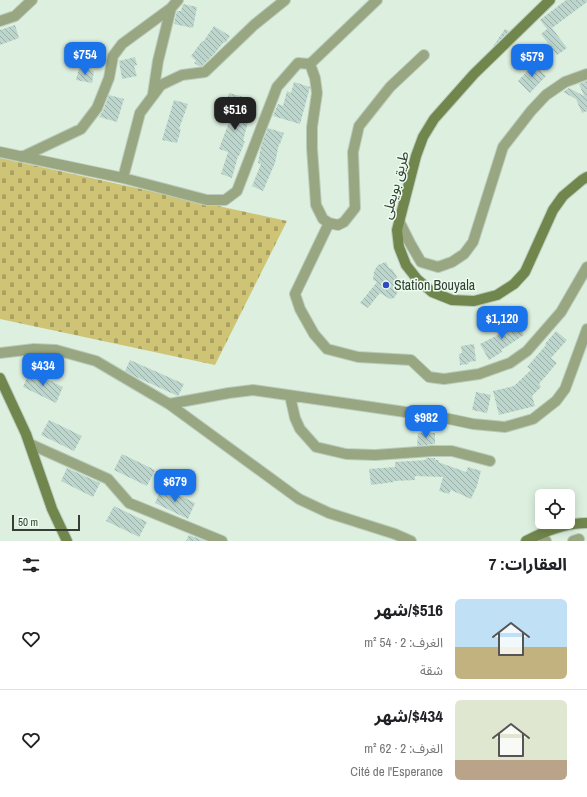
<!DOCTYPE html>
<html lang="ar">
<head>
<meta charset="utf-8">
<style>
  :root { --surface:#fff; --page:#f2f2f2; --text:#202124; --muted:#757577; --line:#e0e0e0; --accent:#1a73e8 }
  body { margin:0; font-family:"Archivo Narrow","Noto Sans Arabic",sans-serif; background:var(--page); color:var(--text); direction:rtl; height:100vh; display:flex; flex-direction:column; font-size:15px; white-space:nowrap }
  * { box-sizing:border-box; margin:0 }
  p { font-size:13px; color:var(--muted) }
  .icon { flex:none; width:22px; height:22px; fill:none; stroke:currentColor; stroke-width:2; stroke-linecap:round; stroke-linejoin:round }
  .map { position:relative; height:541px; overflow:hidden; direction:ltr }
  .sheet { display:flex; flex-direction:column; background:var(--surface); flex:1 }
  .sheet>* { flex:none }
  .controls { position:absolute; left:535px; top:489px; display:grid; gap:8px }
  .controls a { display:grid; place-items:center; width:40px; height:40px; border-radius:6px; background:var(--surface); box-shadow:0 2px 10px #0003; font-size:20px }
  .scale { position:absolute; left:12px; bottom:10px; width:68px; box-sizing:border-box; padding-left:4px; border:2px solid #353d36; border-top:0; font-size:11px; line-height:14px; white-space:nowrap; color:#353d36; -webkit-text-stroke:3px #eafded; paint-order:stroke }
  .price { position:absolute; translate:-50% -34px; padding:0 9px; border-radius:8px; background:var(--accent); color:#fff; font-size:13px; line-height:26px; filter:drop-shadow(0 1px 2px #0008) }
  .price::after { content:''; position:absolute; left:50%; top:24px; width:12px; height:9px; margin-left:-6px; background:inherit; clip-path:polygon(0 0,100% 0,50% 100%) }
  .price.current { background:#222; color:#fff }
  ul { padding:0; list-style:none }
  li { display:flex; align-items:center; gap:12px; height:100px; padding:0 20px }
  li+li { border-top:1px solid var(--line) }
  li span { display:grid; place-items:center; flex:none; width:112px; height:80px; border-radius:6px; color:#555 }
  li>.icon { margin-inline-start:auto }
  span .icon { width:48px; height:48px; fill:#fffc; stroke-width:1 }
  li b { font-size:17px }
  h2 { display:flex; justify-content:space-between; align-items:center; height:48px; padding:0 20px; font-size:17px }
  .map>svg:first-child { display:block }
  .cemetery { fill:url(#cemetery-stones) }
  .building { fill:url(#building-back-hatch) }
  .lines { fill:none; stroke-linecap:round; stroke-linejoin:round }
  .minor-casing { stroke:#bbccbd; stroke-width:12 }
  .secondary-casing { stroke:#bbccbd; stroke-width:12 }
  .minor { stroke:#98a781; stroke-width:10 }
  .secondary { stroke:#71864c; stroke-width:10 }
  .poi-dot { fill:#324cbd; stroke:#eafded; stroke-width:1.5 }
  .labels { text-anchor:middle; stroke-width:3; stroke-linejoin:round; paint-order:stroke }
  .street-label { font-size:14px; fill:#353d36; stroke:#eafded }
  .poi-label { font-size:14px; fill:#353d36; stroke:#eafded; text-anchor:start }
</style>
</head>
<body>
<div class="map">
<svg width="587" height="541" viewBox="0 0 587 541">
  <defs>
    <pattern id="cemetery-stones" width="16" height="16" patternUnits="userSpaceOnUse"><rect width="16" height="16" fill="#cfc476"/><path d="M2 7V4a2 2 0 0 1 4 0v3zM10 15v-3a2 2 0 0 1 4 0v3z" fill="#a9a062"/></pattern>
    <pattern id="building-back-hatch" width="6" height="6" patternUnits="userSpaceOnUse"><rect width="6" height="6" fill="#bcd6cd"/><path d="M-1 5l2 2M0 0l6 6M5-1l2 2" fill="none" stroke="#9aafa7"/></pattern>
  </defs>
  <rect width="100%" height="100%" fill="#ddf0df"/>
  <!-- cemetery -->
  <path class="cemetery" d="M0,158l287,63 -72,144 -215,-46z"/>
  <!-- building -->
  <path class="building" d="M566,0h21v2l-35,26 15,20 -10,7 -16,-21 6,-5 -7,-9z
    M183,4l14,3 -4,21 -19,-4 3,-13h4z
    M15,25l4,13 -19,7v-15z
    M214,26l16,10 -5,7 -1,-1 -10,12 -12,12h-3l-5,-3 2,-2 -5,-5 11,-15 1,1z
    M505,29l4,2 -17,17z
    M135,57l2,8 -3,1 3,10 -15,3 -3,-18z
    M534,64l12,12 -16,17 -12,-12z
    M79,68l15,3 -2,12 -16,-3z
    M587,81v30l-5,2 -6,-14 -13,-7 6,-4 15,8 -5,-12z
    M294,82l16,5 -10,37 -27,-8 5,-12 5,2 4,-15 4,2z
    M229,93l22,6 -3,10 3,1 -8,31h2l-6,15h-1l-6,22 -11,-4 7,-22 -9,-3 10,-27 -4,-1 3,-8 -4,-1z
    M109,95l15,4 -7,23 -18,-5 4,-6z
    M174,100l14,4 -9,25h2l-4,14 -15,-3z
    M268,128l16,5 -4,11h-1l-4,19 -12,28 -11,-5 9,-22 -3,-1 3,-17z
    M386,262l3,6 3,1 5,8 1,6 -4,6 4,3 -4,6 -4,1 -10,-6 -12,15 -8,-5 17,-21 -4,-2 1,-8 2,-4 2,-3z
    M513,320l11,15 -23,15 1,2 -13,8 -9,-16 20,-10 -3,-4z
    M556,331l11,9 -16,18 6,5 -18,21 2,3 -9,9 3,10 -36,9 -6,-24 21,-5 17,-16 -4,-3 19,-22 -1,-1z
    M474,344l2,17 -8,1 1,2 -9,1 -1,-11 3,-1 -1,-7z
    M130,360l54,24 -6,12 -42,-19 -11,-6z
    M30,371l33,16 -7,16 -33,-16z
    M476,392l15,3 -4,18 -15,-3z
    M49,420l33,16 -8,15 -33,-16z
    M418,433h17v11l-18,2z
    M122,454l33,16 -8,16 -33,-16z
    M426,458h9v2h4l-1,2 28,10 2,-5 13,4 -4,15 -6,13 -20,-9 -2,4 -10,-3 4,-14 -28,-1v4l-21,1v1l-23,3 -2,-16 26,-2v-5l31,-2z
    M67,468l33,15 -7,14 -32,-16z
    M162,487l33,16 -7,16 -33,-16z
    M114,506l33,16 -8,15 -33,-16z
    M189,535l16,6h-19z"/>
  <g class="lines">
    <defs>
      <path id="minor" d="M285,0l-31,25 -49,47 -23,3 -21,10 -21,28 -17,65 84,22h18l12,-9 40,-104 21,-24 12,1 5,14 2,15 -5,34v21l4,57 7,14 6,4 9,2 6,-3 11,-14 -2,-56 6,-26 31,-39 34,-32
        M0,21l15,-5 17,-16
        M310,64l67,-64
        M153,94l5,-33 13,-53 7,-8
        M0,152l123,26
        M22,157l59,-28 16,-21 12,-30 4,-22 9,-12 49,-36
        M399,221l11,22 11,19 17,5 14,-5 12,-8 9,-12 30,-95 28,-36 15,-16 19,-13 22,-8
        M329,223l-34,71 5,15 14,25 13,15 31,8 53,3 18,17 15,2 35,-5 31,-11 17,-12 34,-39 26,-45
        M0,353l34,-4 22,1 40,11 73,43 60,-11 24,-3 187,27 33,7 32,3 28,-8 23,-18 9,-12 22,-60
        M290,396l5,22 5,11 16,18 30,7 29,1 57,-4h20l38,10
        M169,404l130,95 30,14 66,21 16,7
        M30,444l78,35 21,24 93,38
        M540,534l6,7
        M573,541l6,-2"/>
      <path id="secondary" d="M550,0l-76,74 -40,45 -11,18 -7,19 -19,74 2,17 7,18 11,14 15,13 20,8 22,1 23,-6 17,-11 11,-12 28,-62 10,-14 19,-16 5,-3
        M0,378l26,56 26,75 15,32
        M526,541c19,-10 39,-18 61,-18"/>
    </defs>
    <!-- minor casing -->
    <use href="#minor" class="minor-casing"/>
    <!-- secondary casing -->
    <use href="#secondary" class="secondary-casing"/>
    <!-- minor -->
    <use href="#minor" class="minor"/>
    <!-- secondary -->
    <use href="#secondary" class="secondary"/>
  </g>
  <!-- markers -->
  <circle class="poi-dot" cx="386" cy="285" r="4"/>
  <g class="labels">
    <!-- street labels -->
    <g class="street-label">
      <text transform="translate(395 185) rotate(-75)" y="5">طريق بويعلى</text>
    </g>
    <!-- poi labels -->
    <g class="poi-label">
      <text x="394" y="290">Station Bouyala</text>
    </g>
  </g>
</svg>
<div class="controls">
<a><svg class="icon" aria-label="locate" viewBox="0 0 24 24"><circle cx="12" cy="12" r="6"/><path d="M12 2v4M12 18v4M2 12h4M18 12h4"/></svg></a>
</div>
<div class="scale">50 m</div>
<b class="price" style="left:85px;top:76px">$754</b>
<b class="price" style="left:532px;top:78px">$579</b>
<b class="price current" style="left:235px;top:131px">$516</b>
<b class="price" style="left:502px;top:340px">$1,120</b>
<b class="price" style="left:43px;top:387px">$434</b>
<b class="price" style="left:426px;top:439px">$982</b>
<b class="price" style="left:175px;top:503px">$679</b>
</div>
<section class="sheet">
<h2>العقارات: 7<svg class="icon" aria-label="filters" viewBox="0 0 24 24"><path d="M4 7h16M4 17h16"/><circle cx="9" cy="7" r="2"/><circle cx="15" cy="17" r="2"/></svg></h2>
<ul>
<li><span style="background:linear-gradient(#bfe0f5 60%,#c2b280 0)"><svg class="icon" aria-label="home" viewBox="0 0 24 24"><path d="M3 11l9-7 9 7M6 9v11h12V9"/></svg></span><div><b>$516/شهر</b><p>الغرف: 2 · 54 m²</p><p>شقة</p></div><svg class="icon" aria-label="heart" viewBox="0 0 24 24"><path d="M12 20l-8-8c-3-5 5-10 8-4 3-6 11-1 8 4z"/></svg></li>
<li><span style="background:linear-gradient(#dfe7d0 75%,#b9a48a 0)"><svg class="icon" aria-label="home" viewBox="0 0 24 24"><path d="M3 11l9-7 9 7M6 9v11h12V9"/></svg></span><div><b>$434/شهر</b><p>الغرف: 2 · 62 m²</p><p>Cité de l'Esperance</p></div><svg class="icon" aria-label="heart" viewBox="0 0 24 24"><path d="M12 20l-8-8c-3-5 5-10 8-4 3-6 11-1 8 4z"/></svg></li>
</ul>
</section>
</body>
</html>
